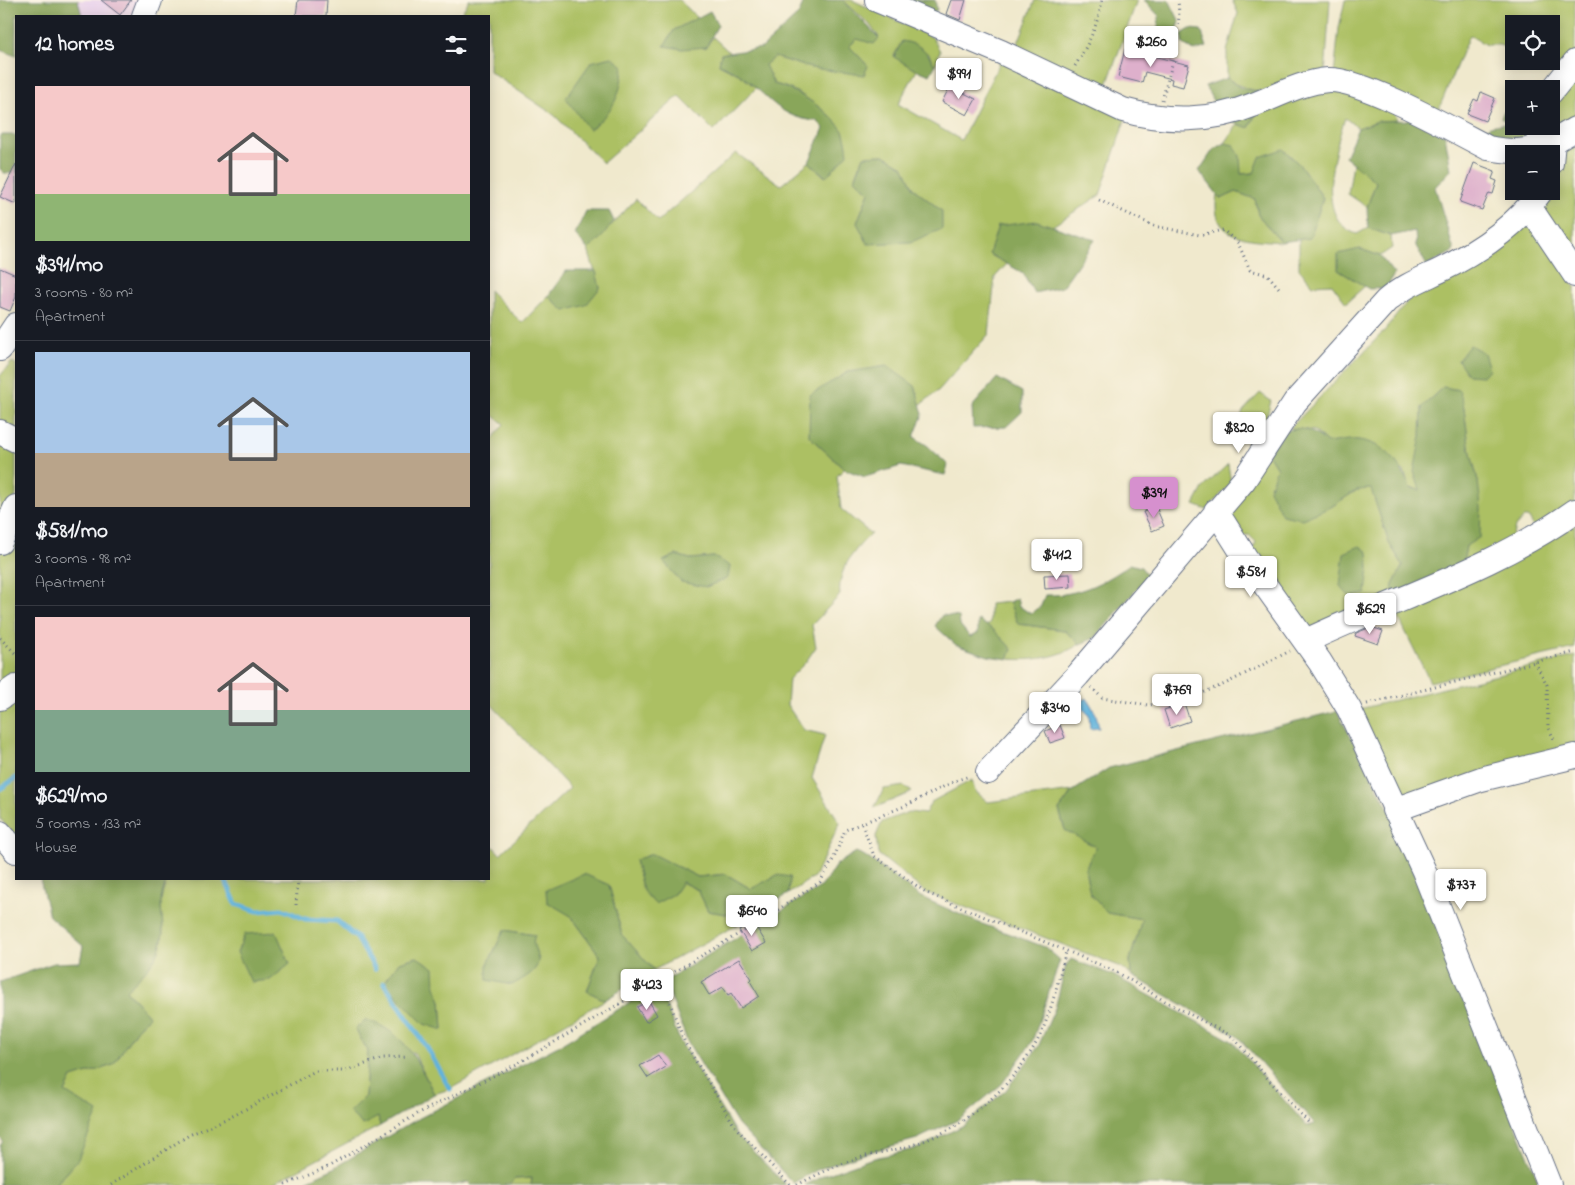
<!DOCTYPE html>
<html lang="en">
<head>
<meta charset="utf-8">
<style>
  :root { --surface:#171b24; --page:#242831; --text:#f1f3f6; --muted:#9ea1a6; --line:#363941; --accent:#d690ce }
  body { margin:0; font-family:"Indie Flower",sans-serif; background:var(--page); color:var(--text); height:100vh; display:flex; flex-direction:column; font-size:19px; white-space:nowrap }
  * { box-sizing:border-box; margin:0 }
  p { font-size:16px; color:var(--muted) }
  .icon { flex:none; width:28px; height:28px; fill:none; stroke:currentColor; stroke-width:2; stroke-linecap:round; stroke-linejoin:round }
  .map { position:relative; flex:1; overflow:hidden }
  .sheet { position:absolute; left:15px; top:15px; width:475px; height:865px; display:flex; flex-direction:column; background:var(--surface); border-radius:0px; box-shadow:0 2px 12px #0003 }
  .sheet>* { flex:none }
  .controls { position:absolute; left:1505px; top:15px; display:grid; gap:10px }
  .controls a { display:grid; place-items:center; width:55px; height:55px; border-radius:0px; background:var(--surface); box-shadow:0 2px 12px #0003; font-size:25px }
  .price { position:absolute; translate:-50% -42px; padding:0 11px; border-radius:5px; background:#fff; color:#222; font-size:16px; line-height:32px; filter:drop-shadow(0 1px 2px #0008) }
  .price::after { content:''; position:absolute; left:50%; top:30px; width:15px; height:11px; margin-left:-8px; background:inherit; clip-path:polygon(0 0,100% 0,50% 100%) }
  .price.on { background:var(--accent); color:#111 }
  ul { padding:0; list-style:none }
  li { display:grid; align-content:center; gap:10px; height:265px; padding:0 20px }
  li+li { border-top:1px solid var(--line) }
  li span { display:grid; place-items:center; height:155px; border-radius:0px; color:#555 }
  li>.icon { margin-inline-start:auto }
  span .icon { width:90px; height:90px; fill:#fffc; stroke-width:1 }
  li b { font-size:21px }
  h2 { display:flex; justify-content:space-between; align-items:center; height:60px; padding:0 20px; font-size:21px }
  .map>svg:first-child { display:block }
  .built { fill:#e9d2ed }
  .green { fill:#acc064; stroke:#647861; fill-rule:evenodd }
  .forest { fill:#89a65a; stroke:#526a5c }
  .water { fill:#61b2dc; stroke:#3e709d }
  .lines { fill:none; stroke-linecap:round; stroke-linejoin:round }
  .stream { stroke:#61b2dc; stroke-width:5 }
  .building { fill:#deb0cc }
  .minor-casing { stroke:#667085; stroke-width:26 }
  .path { stroke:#667085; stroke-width:3; stroke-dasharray:1 4; stroke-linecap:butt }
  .minor { stroke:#fff; stroke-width:24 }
</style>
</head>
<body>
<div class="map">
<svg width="1575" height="1185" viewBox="0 0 1575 1185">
  <rect width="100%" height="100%" fill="#fcf5e5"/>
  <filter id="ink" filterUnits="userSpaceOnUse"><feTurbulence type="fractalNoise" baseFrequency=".02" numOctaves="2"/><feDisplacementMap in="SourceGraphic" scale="10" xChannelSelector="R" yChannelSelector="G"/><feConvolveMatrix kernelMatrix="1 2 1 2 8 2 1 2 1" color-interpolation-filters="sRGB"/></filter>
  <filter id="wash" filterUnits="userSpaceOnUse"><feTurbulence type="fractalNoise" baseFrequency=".0096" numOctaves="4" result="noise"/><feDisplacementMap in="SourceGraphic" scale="20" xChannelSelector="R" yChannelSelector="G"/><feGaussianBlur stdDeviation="1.12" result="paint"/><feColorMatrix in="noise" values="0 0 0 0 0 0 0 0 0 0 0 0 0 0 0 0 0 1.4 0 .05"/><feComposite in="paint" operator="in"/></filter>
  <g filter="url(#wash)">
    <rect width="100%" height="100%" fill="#f0e9cd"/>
    <!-- built -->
    <path class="built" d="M62,0h86l-6,16h-79z"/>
    <!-- green -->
    <path class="green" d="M469,0h210l19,18 -24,12 -9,16 41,1 7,-10 16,15 -8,2 -2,10 23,12 14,12 -42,43 -35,-35 -76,67 -49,-48 -65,-44v-55h-29z
      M843,0h9l80,37 8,14 -5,15 -6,-12 -27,-13 -8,15 23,14 -19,34 63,36 41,-82 125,56 -27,81 -49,32 -14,-6 -48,33 18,10 -12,13 -6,57 -51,57 -18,14 -5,-19 -106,50 35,33 -7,7 4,33 30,25c-17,16 -34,36 -31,61l-28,30 4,22 -11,16 -16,16 -2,26 17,25 21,5 -13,43 28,45 -25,53 -27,18 2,-17 -39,12 -25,-15 -28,3 -20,-10 -43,-7 8,31 31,3 7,-12 17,8 10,21 42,7 -96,52 -32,-35 -13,-50 -38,31 29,40 -13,35 18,9 -106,62 -49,27 -16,5 -20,-41 -59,-24 13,22 -3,45 13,21 2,9 -110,59h-215l23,-26 -13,-67 7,-14 41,-13 23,-35 13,-14 -23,-26c14,-14 32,-29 36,-50 4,-25 -8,-34 6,-61h321v-37l11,12 70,-66 -81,-86v-258l15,-20 -15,-12v-122l33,33 26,-27 17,15 35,-23 -12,-38 48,-51 22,22 78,-68 45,32 28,-23 16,15 19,-45c-22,-21 -40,-42 -70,-48l-10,-19 10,-8 37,11 57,-2 -19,-20 8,-7 22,-2 -10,-13zM884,155l19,11 11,23 28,22 -85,12 12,-31 -14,-13 9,-23zM676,555l14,4 24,-2 -33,25 -17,-21zM504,930l30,5 -2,7 7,17 -52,7zM276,932l-39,20 8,-17zM417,957l24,44 2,29 -38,-27 -21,-20 15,-21z
      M1035,0h102l-34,96 -89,-43z
      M1232,0h98l-5,76c-36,10 -64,27 -98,2v-27l11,-38z
      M1345,0h230v56l-18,23 -16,-18h10v-37h-37v26l-15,-5h-13l-17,-10 -33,81 -102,-42 5,-46z
      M1575,71v49l-22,11 -12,-5h10v-24z
      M1345,91l48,16 4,13 -19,1 -20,7 -13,-10c-10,31 -32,102 12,116l11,-6 23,8 1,12 -12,8 -20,-7 -22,21 27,16 -19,17 -14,-19 -19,1 -14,-16v-30l11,-1 13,-40 -22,-32 -18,-17 -29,24 -14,1 -15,-31 13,-19 11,4 8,-16 49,-20z
      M1575,136v120l-34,-47 15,-29 6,-36z
      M1353,163l23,19 -9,25 -19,-13z
      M1236,192l19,7 3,16 23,27c-34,-3 -72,-2 -64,-48l4,5z
      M1527,218l48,68v217l-39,29 -7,-14h-6l-8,9 -6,21 -47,20 16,-87 -9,-36 -6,-43 -4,-12 -16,-3 -21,20 -2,83 -10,-2 -6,-17 -46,-31 -31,3 -13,-12 -24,-3 95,-98 28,-36z
      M12,362l4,2v71l-16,-9v-50z
      M1260,393l11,8 -5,19 -23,21 -7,-12 7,-18z
      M0,439l16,7v50l-16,36z
      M1261,442l16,26 -8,21 62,18 26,-17 14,-2 18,55 14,22 -10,20 -1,10 -89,38 -53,-79 6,-12 -7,-7 -13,1 -7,-24z
      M1228,464l3,19 -24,27 -13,-5 9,-17z
      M16,516v169l-16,10v-139z
      M1575,519v129l-145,34 -35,-72z
      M1009,602l9,22 46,6 16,14c-22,14 -47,17 -72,15l4,-10 -25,-23 3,-4v-18z
      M1575,656v94l-167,44 -15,-11 -42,-72z
      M16,700v139l-16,-21v-108z
      M972,780l3,11 13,11 85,-11 -14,19 6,20 31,17 -11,22 22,44 35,6 -12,41 1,15 -12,-9 -194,-74 -47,-38 -2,-18 6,-14 27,-10 16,2 6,-12z
      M904,786l8,6 -38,16 10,-19z
      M532,1178l-1,7h-22l6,-6z"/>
    <!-- forest -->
    <path class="forest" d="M0,0h78l4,16h-66v40l-16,-6z
      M805,0h38l36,38 -5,6 -17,-5 -8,7 19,20 -4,9 -53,-7 -37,-11 -9,8 9,19c22,5 56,27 69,47 3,6 4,16 5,23l-22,23 -17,-15 15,-34 -7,-7c-38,-3 -46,-23 -74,-44 -7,-6 -16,-9 -24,-13l2,-10 41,-6 36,-33z
      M884,0h51l2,10 -9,6z
      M1144,0h25l11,22 -7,19 -11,4 -5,-7 2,-22z
      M710,11l8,14 -12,22 -24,2 -18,-3 10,-16z
      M1190,29l11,1 6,17 -13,4 -12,-8v-9z
      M902,41c18,3 25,9 33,25l-5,9 -18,-7 -18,-11z
      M612,57l11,9c-2,31 -10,45 -34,64l-23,-32 25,-36z
      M1227,78l14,10 23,5 -15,35c-32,-12 -28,-13 -44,-42z
      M1504,111h10v15h12l8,18 -57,-7 13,-11 18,-3 -7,-5z
      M1412,120l33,15 6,35 -16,17 19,64 -27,15 -11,-20 -1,-15 -24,5 -23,-8 -1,-21 9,-25 -31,-25 13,-29 20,-7z
      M0,135h16v38h-12l-4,-4z
      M1225,143l9,2 6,11 1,18 13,-1 6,-16 23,-8 18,17 22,32 -13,40 -29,4 -23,-27 -3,-16 -19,-7 -15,7 -22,-28 14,-21z
      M884,155l19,11 11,23 28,22v18l-31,13 -43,2 -11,-21 12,-31 -14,-13 9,-23z
      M586,211h23l5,10 -11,15 -15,14 -13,-16z
      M1037,221l58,19 -33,47 -28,6 -11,-20 -34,-19 9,-28z
      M1360,249l20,7 14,18 -7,14 -18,1 -31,-19v-16z
      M566,271h30l4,17 -14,17 -21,6 -17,-15z
      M1470,345l14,8 5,16 -6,7 -15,-1 -10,-15z
      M887,366l28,20 8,28 -9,23 14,9 20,19 -3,10 -44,-9 -36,11 -21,-8 -35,-33 1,-41 38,-23z
      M997,378l25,14v20l-16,15 -33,1 -1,-21z
      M1443,387l16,3 4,12 6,43 9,36 3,27 -1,29 -14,9 -4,22 -70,27 1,-10 10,-20 -14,-22 -18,-54 -14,1 -26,17 -29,12 -20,-4 -13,-26 8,-21 -16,-26c27,-13 40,-22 66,1 10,-1 22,-4 32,-3 27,4 42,24 51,48l10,2 -6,-18 7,-36 1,-29z
      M1360,546l8,6 1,15 -3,27 -16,3 -10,-11 4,-33z
      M676,555l14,4 24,-2 16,9 -2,12 -22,9 -25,-5 -18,-21z
      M1130,564l11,3 7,9 -53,62 -15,6 -16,-14 -46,-6 -9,-22 8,-4 2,8 12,8 10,-8 4,-11c34,1 58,-12 85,-31z
      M942,615l17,2 1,8 10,12 8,-4v-13l16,10 18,19 -4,10 -20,-3 -32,-11 -21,-19z
      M1337,711l53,100 150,374h-735l20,-10 45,-16 49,-11 45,-23 42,-35 32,-43 17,-39 11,-43 5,-6 42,16 119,66 75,85 8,-2 -78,-88 -106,-61 -1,-15 12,-41 -35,-6 -17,-19 -5,-25 11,-22 -31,-17 -6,-20 14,-19 36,-23z
      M856,852l9,4 56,41 56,25 68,25 15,13 -28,82 -30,42 -42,35 -43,20 -51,14 -47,16 -26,14 -55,-58 -51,-84 -22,-60 157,-95 14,-21z
      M652,854l46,23 28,-3 25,15 26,-14 13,2 -2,17 -38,24 -42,-7 -10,-21 -16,-8 -8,12 -19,10 -12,-13 -8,-31z
      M584,874l25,11 13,50 32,35 -49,30 -18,-9 13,-35 -29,-40 -24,-14 -1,-12z
      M40,879h128c-14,27 -2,36 -6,61 -4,22 -22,36 -36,50l23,26 -13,14 -23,35 -41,13 -7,14 33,20 -20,47 -23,26h-55v-39l3,-5 -3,-3v-156l54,-19 26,-1 3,-16 -34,-30z
      M504,930l31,5c-3,8 -1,11 2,19 6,16 -13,24 -25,31l-25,-5v-14z
      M276,932l14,32 -20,16 -19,2 -14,-30 8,-18z
      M417,957l17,11 1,18 6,15 2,29 -19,-6 -40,-41 15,-21z
      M658,985l22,56 56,93 50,51h-255l1,-7 -17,1 -6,6h-39l-1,-3 -14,3h-158l33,-15 84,-49 146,-76z
      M366,1020c38,11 51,40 68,74l-54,32 -2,-9 -15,8 -14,-13 16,-16 3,-45 -13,-22z"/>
    <!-- water -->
    <path class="water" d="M1087,698l9,16 3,14 -9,1 -1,-14 -11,-12z"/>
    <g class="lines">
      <!-- stream -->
      <path class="stream" d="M0,789l16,-11
        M225,879l11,25 22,7 24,-2 23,10 32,2 20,17 18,31
        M384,983l43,65 23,41"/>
    </g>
    <g id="blocks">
      <!-- building -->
      <path class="building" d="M101,0h30l-11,15z
        M298,0h29l-1,16h-30z
        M951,0h15l-6,20 -14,-6z
        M1125,49l64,16 -6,22 -12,-3 1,-5 -27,-7 -3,11 -24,-6z
        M950,86l26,13 -9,16 -25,-13z
        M1481,92l14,6 -10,23 -18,-7 7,-15 4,2z
        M1474,163l21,8 -3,8 5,2 -4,13 -4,-1 -7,17 -22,-8z
        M16,164v40l-16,-7z
        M0,268l16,7v22l-6,14 -10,-4z
        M1156,507l8,19 -12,5 -9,-19z
        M1070,574l1,13 -26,2 -1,-14z
        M1371,627l12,4 -5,13 -23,-8 1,-3z
        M1184,703l6,18 -20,7 -6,-18z
        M1060,725l5,13 -15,5 -5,-12z
        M753,922l13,21 -14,8 -13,-21z
        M739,959l13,20 -2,2 9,15 -18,12 -10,-15 -3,2 -5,-8 -14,8 -8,-13z
        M649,1001l8,14 -11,7 -9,-15z
        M658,1055l8,12 -18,11 -8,-12z"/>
    </g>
  </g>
  <g filter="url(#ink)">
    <use href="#blocks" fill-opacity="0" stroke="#667085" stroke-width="1"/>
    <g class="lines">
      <defs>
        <path id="minor" d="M877,0l124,52 122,58c42,12 89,12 130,-5 24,-9 49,-23 75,-25 33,-2 127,51 160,68 26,5 40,4 65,-6
          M144,16l6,-16
          M1551,92l24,-30
          M1534,126l7,12 12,4
          M1551,163l2,-21 22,-13
          M1530,208l45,67
          M0,349l16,-24
          M0,432l16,8
          M1216,511l29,46 75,105 29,47 75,162 125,314
          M0,542l16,-35
          M1306,641c90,-43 188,-72 269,-130
          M0,698l16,-11
          M988,772l90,-97 166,-195 51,-78 91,-101c16,-14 34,-21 53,-30 39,-19 77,-44 102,-80
          M1394,810l87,-31 94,-23
          M0,833l16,18"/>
      </defs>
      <!-- minor casing -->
      <use href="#minor" class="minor-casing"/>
      <!-- path -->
      <path class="path" d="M1075,66c13,-21 23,-41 27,-66
        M1162,100l11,-39 -5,-11c11,-19 12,-28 10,-50
        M1099,200l55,26 46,9 23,-5 15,13 12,27 18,5 11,13
        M0,638l16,16
        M1535,662l12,23 1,41 7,16
        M1091,687l11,11 46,7 34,-4 43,-17 65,-33
        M1367,704l208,-52
        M862,824l12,32 53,37 188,78 48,29 70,37 36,43 39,42
        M296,905l2,-26
        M661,979l24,64 51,85 54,57
        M111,1185l78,-50 46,-20 80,-44h30l38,-13 25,-1
        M285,1185l43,-18 91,-54 98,-49 244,-143 59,-39 14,-24 11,-28 60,-24 52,-26 13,-4
        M797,1185c23,-12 48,-24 73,-30 16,-4 33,-6 48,-12 48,-16 92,-55 117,-98 16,-28 22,-62 31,-93"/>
      <!-- minor -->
      <use href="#minor" class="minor"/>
    </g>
  </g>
</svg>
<div class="controls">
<a><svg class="icon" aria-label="locate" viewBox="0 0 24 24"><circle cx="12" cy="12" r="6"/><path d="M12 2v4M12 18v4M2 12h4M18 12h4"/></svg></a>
<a>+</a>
<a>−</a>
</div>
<b class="price" style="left:1151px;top:68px">$260</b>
<b class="price" style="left:959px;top:100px">$991</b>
<b class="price" style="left:1239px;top:454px">$820</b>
<b class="price on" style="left:1154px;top:519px">$391</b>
<b class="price" style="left:1057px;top:581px">$412</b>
<b class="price" style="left:1251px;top:598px">$581</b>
<b class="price" style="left:1370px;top:635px">$629</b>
<b class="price" style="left:1177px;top:716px">$769</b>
<b class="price" style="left:1055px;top:734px">$340</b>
<b class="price" style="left:1461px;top:911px">$737</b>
<b class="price" style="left:752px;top:937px">$640</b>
<b class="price" style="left:647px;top:1011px">$423</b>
<section class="sheet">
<h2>12 homes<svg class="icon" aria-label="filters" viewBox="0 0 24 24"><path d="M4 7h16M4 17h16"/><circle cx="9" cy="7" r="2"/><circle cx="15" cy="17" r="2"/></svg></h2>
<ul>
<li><span style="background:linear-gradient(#f6c9c9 70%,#8fb573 0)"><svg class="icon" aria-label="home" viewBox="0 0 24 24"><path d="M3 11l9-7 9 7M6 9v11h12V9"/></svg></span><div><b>$391/mo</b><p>3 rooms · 80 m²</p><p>Apartment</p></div></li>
<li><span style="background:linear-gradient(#a9c7e8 65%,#b9a48a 0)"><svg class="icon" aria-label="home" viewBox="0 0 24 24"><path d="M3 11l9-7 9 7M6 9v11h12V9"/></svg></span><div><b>$581/mo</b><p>3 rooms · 98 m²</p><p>Apartment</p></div></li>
<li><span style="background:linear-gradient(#f6c9c9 60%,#7fa58c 0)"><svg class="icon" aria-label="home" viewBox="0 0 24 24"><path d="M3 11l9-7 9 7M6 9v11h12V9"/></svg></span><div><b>$629/mo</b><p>5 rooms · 133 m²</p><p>House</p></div></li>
</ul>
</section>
</div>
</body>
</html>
